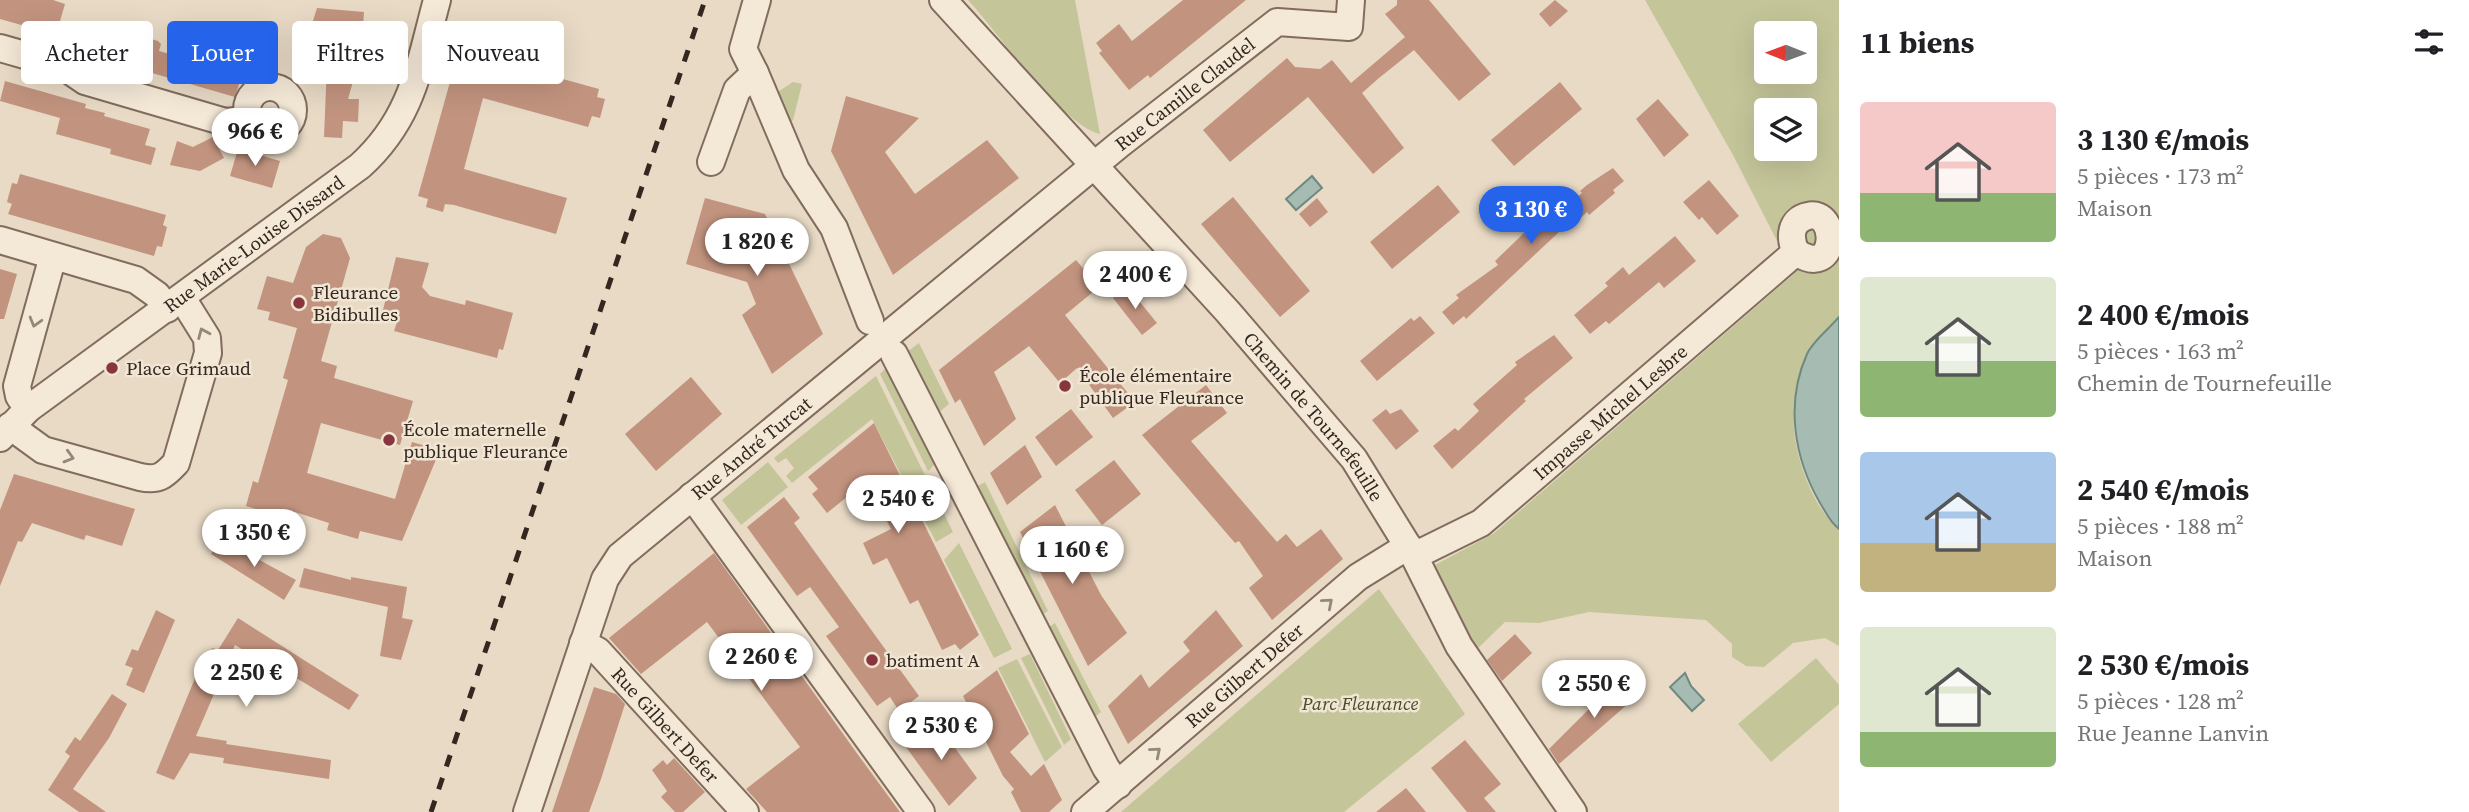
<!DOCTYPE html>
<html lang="fr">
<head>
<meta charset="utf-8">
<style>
  :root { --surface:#fff; --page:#f6f6f6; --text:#202124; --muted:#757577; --accent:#2563eb }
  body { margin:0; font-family:"Source Serif 4",serif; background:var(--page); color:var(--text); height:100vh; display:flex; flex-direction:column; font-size:26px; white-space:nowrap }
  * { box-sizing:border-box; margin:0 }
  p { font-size:23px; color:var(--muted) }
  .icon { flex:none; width:38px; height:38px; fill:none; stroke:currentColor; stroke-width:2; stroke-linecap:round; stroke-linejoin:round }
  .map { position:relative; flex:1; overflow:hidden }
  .side { display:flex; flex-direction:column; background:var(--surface); width:630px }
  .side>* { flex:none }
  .banner { position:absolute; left:21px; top:21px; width:665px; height:63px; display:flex; gap:14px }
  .needle { width:46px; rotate:271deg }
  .controls { position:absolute; left:1754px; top:21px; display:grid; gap:14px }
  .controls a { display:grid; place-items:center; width:63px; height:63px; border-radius:7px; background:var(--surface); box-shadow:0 7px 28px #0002; font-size:35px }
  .price { position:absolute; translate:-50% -60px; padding:0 16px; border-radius:24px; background:#fff; color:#222; font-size:23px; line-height:46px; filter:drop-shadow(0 2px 4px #0008) }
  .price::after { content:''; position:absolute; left:50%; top:42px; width:21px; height:16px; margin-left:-10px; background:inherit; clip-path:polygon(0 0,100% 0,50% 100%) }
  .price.selected { background:var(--accent); color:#fff }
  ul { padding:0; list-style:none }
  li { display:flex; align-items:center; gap:21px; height:175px; padding:0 21px }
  li span { display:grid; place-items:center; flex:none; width:196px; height:140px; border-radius:7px; color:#555 }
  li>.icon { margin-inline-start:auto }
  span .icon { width:84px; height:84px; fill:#fffc; stroke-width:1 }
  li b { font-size:30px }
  h2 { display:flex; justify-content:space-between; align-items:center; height:84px; padding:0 21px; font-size:30px }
  .pill { padding:0 24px; border-radius:7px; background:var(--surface); box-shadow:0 7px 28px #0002; font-size:24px; line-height:63px }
  .pill.selected { background:var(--accent); color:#fff }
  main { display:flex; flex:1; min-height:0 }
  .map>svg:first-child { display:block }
  .green { fill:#c5c59a; fill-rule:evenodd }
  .water { fill:#a6bcb3; stroke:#6e8980; stroke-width:2 }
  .building { fill:#c2947f }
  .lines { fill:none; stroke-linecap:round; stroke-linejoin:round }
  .minor-casing { stroke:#816c5d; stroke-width:30 }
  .minor { stroke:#f4e8d7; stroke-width:26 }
  .rail { stroke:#33271f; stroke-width:5; stroke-dasharray:12 12; stroke-linecap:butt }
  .oneway { stroke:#94887b }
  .poi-dot { fill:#89353e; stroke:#f1e5d4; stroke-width:2.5 }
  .labels { text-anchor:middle; stroke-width:5; stroke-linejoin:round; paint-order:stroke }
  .street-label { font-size:19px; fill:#33271f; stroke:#f1e5d4 }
  .poi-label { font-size:19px; fill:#33271f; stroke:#f1e5d4; text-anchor:start }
  .park-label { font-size:19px; font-style:italic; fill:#484d28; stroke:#f1e5d4 }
</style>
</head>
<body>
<main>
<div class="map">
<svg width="1839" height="812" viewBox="0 0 1839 812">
  <rect width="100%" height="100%" fill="#e8dac5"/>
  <!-- green -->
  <path class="green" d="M968,0h107l25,134c-37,-8 -104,-104 -132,-134z
    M1645,0h194v317c-12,15 -44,80 -45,99 -3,32 19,94 45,113v117l-14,-8 -32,5 -29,24 -18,-1 -14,-9v-13l-26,-24 -117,-8 -50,11 -34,-1 -31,30 -43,-85 62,-33 301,-260 -61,-119zM1766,33h38v39h-38zM1766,110h38v39h-38z
    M793,82l9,2 -9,36 -9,7 -11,-32z
    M919,343l30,61 -11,9 -31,-61z
    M887,367l48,97 -7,7 -48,-97z
    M876,376l77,156 -17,10 -64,-123 -80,64 -6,-7 8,-8 -8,-10 -8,5 -4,-5z
    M768,462l20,25 -47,38 -19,-25z
    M985,482l63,129 -8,5 -64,-129z
    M959,543l53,106 -18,9 -50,-98z
    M1379,589l86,125 -121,98h-223z
    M1055,623l46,89 -10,8 -45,-91z
    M1030,654l41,85 -7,6 -43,-87z
    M1816,658l23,27v19l-68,58 -33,-38z
    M1017,659l45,88 -17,15 -47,-94z"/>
  <!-- water -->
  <path class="water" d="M1312,176l10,12 -26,22 -10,-11z
    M1839,317v212c-10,-8 -12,-15 -19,-26 -26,-45 -35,-100 -13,-149 6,-13 23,-26 32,-37z
    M1685,673l6,13 13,14 -12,11 -22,-24z"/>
  <!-- building -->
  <path class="building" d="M0,0h53l12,4 -5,17 63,16 1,-6 34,10 3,3 -2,7 35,10 2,-9 27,8 -3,12 21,6 -6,19 -83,-24 -11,-7 -55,-16 1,-2 -57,-14 2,-6 -32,-9z
    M1183,0h63l-96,78 -2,-3 -19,15 -30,-37 3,-2 -6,-8 23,-19 13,17z
    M1397,0h32l62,74 -32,27 -45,-51 -35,28 -17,15 42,55 -31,26 -65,-77 -78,65 -27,-32 84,-72 8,9 25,2 12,-9 19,23 54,-46 -20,-23 12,-9z
    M1555,0l13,11 -18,16 -11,-13z
    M317,8l47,4 -3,42 -13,45h11l-1,23 -15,-1 -1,17 -18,-1 3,-73 -7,-2 6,-38h-14z
    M459,50l140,39 -2,8 8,2 -5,19 -8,-2 -4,11 -105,-29 -19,71 103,29 -11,36 -102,-29 -9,-1 -2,8 -17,-5 2,-8 -10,-3z
    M5,81l81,23 -1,4 20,5 -1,3 46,13 -5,16 11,3 -5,17 -41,-11 1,-5 -55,-15 4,-16 -60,-17z
    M1560,82l22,27 -68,57 -23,-26z
    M846,96l73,22 -34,34 30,42 72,-54 32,38 -126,97 -62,-124z
    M1658,99l31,36 -25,22 -28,-38z
    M213,137l11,21 -24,13 -30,-6 7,-24 16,6z
    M238,149l42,12 -8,27 -42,-12z
    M1613,168l11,13 -11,9 2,3 -26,22 -2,-3 -10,9 -3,-3 -108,101 -2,-3 -11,9 -11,-13 17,-14 -3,-3 42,-30 -3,-4 29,-28 2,3 17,-15 3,3 36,-31 -2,-2 7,-6z
    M20,174l146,41 -3,10 4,2 -5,20 -5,-1 -3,10 -146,-42 4,-10 -5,-2 5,-19 5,1z
    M1709,180l30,36 -22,19 -15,-18 -3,3 -16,-18z
    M1438,185l22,27 -68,57 -22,-27z
    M1233,197l77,94 -30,26 -79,-93z
    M705,198l60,16 58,120 -51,40 -30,-59 14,-11 -9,-22 -61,-18z
    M1317,198l11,14 -18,15 -11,-13z
    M323,234l18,4 9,20 -29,103 16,5 -3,12 79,23 -13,44 -79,-22 -14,50 88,26 17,-57 28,8 -38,91 -42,-10 -2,8 -31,-9 2,-7 -34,-11 -2,8 -47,-14 7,-25 5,2 30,-103 -5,-2 14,-50 -29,-8 2,-8 -13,-3 10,-33 26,7 13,-36z
    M1675,236l21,25 -32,27 -5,-6 -50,42 -3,-3 -16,13 -16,-19 34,-29 -3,-3 18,-16 6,8z
    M396,257l33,6 -7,24 8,9 35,9 1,-5 47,13 -10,37 -4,-1 -2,9 -103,-27 3,-9 -11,-3 2,-8 -5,-1z
    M1076,260l23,27 -34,28 70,87 -22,16 -36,-50 -17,15 -31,-37 -35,26 22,47 -32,27 -24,-47 -5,4 -16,-33z
    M0,269l17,5 -13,45h-4z
    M1127,286l30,37 -15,12 -29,-37z
    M1420,316l15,17 -58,48 -17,-20 51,-43 3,3z
    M1554,335l19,23 -49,41 2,2 -74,68 -19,-23 22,-18 3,3 21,-20 -6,-7 44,-39 -2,-3z
    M691,377l31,37 -66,57 -31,-37z
    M1206,385l21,28 -36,28 86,101 9,-8 11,13 24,-18 22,30 -71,61 -23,-32 14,-12 -24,-35 -4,2 -93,-108z
    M1071,409l22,28 -37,29 -21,-29z
    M1386,409l4,5 11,-5 18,22 -23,19 -24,-30z
    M874,423l105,212 -19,15 -5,-6 -13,6 -24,-50 -8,4 -23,-46 -14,7 -10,-22 28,-14 -7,-14 7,-3 -18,-36 -46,37 -15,-19 6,-5 -10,-12z
    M1025,445l17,32 -35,28 -17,-32z
    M1114,460l27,34 -39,31 -27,-35z
    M14,474l121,35 -13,37 -36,-11 -2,5 -52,-17 -10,19 -4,-1 -18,45v-76z
    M784,497l16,21 -6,5 125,173 -20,15 -9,-14 -13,9 -51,-70 13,-9 -29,-40 -13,9 -50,-69z
    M1055,505l46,90 26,38 -39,33 -68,-134z
    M235,535l-1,11 62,34 -12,20 -73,-46 10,-16 8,5z
    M714,553l142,199 44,60h-133l-21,-23 54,-42 -93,-125 -66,52 -32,-36z
    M304,568l47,12v-3l56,10 -5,31 11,2 -12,40 -21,-4 8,-49 -89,-20z
    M156,610l19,10 -31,73 -18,-8 7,-17 -8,-3 7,-16 6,2z
    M1216,610l27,36 -115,98 -20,-38 33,-32 8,14 24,-22 17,-15 -7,-9z
    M238,618l121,77 -10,15 -92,-56 -2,3 -20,-12 -39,91 31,5 -1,3 105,16 -2,19 -106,-16 1,-5 -34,-5 -16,27 -18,-7 49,-119 4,2 3,-8 6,2z
    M1515,634l17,19 -30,28 -15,-21z
    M997,670l32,64 -19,18 21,24 13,-12 18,36 -13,12h-28l-10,-20 3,-3 -11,-13 -40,-80z
    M1621,677l16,19 -78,68 -10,-15z
    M594,687l22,7 9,10 -24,75 -12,33h-37z
    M112,694l15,10 -18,34 -36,51 33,23h-27l-31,-22 22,-34 -5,-4 10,-15 5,4z
    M934,719l43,59 -28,28 -46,-63z
    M1465,740l36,44 -17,14 12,14h-29l-36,-44z
    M674,758l31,34 -22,20h-8l-14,-15 6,-6 -15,-21 11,-10 4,5z
    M1406,788l20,24h-50z"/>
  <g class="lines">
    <defs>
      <g id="minor">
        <path id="s1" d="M943,0l285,312 126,147 60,97 45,90 114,166"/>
        <path d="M0,48l63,18 22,15 140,41 24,-2"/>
        <path d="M755,73l41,97 38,58 36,93"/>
        <circle cx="270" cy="110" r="23"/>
        <path d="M711,162l26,-72 18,-17 -12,-24 14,-49"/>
        <path d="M0,240l136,40 21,15 10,14"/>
        <path d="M894,354l212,414 12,17"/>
        <path d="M28,409l-9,-13 -2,-10 36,-130"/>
        <path d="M10,426l33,24 97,27c18,4 24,-1 36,-14l32,-110 -1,-15 -25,-40"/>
        <path id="s2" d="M0,438l28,-29 332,-243c53,-48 59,-100 77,-166"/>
        <path d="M692,496l229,316"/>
        <path id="s3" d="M1414,556l67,-33 315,-271c42,29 43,-44 12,-36 -18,4 -19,22 -12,36"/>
        <path id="s4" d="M583,643l15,8 147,161"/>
        <path id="s5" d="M527,812l78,-233 15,-23 500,-412 157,-122 72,5 2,-27"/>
        <path id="s6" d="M1085,812l273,-235 50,-31"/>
      </g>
    </defs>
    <!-- minor casing -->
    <use href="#minor" class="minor-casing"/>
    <!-- minor -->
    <use href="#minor" class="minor"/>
    <!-- rail -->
    <path class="rail" d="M431,812l274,-812"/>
  </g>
  <!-- one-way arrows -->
  <defs><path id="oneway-chevron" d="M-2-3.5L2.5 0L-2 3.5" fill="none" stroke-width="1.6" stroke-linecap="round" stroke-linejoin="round" transform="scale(1.75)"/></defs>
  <g class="oneway">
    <use href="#oneway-chevron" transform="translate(35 322) rotate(106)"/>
    <use href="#oneway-chevron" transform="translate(203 333) rotate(-113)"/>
    <use href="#oneway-chevron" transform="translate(69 457) rotate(16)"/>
    <use href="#oneway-chevron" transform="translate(1328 603) rotate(-41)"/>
    <use href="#oneway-chevron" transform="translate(1156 752) rotate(-40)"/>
  </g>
  <!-- markers -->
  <g class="poi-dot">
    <circle cx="299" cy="303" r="7"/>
    <circle cx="112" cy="368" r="7"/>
    <circle cx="1065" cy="386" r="7"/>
    <circle cx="389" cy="440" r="7"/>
    <circle cx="872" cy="660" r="7"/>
  </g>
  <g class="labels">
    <!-- street labels -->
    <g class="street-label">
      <text dy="7" stroke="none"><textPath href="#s5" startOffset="1003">Rue Camille Claudel</textPath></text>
      <text dy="7" stroke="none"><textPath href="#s2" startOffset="320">Rue Marie-Louise Dissard</textPath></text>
      <text dy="7" stroke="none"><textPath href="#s3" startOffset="245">Impasse Michel Lesbre</textPath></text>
      <text dy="7" stroke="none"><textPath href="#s1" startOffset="558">Chemin de Tournefeuille</textPath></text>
      <text dy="7" stroke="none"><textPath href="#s5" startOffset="443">Rue André Turcat</textPath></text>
      <text dy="7" stroke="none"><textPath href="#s6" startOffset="210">Rue Gilbert Defer</textPath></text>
      <text dy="7" stroke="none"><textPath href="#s4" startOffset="117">Rue Gilbert Defer</textPath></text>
    </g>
    <!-- poi labels -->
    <g class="poi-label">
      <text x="313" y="299">Fleurance<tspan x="313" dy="22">Bidibulles</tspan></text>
      <text x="126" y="375">Place Grimaud</text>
      <text x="1079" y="382">École élémentaire<tspan x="1079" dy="22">publique Fleurance</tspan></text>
      <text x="403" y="436">École maternelle<tspan x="403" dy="22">publique Fleurance</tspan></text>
      <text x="886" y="667">batiment A</text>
    </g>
    <!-- park labels -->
    <g class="park-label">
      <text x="1360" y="710">Parc Fleurance</text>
    </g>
  </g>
</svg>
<div class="controls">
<a><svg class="needle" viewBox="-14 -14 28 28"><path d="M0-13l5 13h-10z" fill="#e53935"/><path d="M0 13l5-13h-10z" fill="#757577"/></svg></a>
<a><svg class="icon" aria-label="layers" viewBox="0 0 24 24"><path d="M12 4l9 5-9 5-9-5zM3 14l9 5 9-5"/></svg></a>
</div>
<b class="price" style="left:255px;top:168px">966 €</b>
<b class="price selected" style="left:1531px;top:246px">3 130 €</b>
<b class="price" style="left:757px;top:278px">1 820 €</b>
<b class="price" style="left:1135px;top:311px">2 400 €</b>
<b class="price" style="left:898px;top:535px">2 540 €</b>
<b class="price" style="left:254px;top:569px">1 350 €</b>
<b class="price" style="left:1072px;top:586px">1 160 €</b>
<b class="price" style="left:761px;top:693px">2 260 €</b>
<b class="price" style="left:246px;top:709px">2 250 €</b>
<b class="price" style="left:1594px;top:720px">2 550 €</b>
<b class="price" style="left:941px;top:762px">2 530 €</b>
<div class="banner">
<a class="pill">Acheter</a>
<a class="pill selected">Louer</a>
<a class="pill">Filtres</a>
<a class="pill">Nouveau</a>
</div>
</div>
<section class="side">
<h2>11 biens<svg class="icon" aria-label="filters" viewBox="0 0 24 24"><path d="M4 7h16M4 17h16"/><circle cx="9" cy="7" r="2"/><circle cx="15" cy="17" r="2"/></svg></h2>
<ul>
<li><span style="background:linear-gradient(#f6c9c9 65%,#8fb573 0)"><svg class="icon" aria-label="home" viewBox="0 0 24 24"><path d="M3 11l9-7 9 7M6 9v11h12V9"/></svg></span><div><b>3 130 €/mois</b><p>5 pièces · 173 m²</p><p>Maison</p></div></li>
<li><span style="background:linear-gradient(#dfe7d0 60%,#8fb573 0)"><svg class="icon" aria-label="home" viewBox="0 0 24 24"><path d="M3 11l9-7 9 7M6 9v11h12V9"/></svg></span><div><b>2 400 €/mois</b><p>5 pièces · 163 m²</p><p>Chemin de Tournefeuille</p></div></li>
<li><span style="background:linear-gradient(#a9c7e8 65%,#c2b280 0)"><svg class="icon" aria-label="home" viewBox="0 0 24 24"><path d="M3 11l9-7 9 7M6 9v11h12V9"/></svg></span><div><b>2 540 €/mois</b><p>5 pièces · 188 m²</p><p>Maison</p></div></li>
<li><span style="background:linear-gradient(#dfe7d0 75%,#8fb573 0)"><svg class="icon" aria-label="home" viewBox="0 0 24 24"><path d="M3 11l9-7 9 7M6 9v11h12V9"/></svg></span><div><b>2 530 €/mois</b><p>5 pièces · 128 m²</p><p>Rue Jeanne Lanvin</p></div></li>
</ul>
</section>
</main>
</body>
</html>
